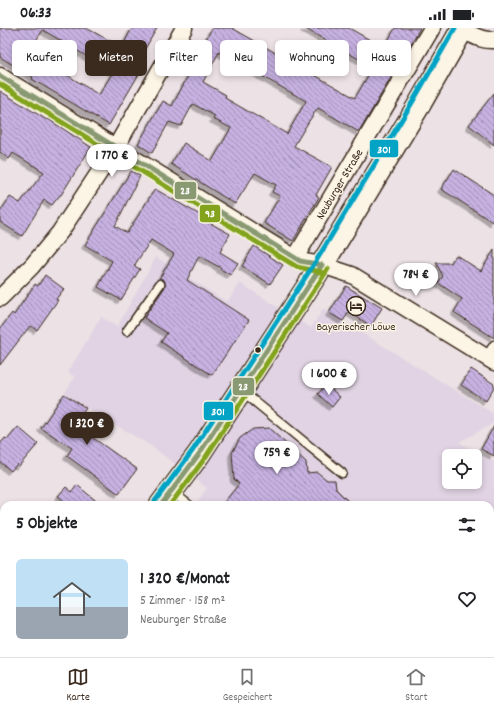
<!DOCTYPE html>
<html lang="de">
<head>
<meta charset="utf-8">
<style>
  :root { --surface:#fff; --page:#f2f2f2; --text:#202124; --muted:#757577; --line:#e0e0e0; --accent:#3b2a1e }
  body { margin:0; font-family:Dekko,sans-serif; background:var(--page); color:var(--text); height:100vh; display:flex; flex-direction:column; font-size:15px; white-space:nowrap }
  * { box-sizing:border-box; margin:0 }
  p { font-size:13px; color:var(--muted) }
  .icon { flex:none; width:22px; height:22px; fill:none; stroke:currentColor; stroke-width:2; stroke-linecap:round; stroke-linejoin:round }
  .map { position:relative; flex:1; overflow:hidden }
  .drawer { position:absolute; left:0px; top:473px; width:494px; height:156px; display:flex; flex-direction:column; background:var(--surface); border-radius:12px 12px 0 0; box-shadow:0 2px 6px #0003 }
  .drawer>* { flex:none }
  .guide { position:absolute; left:12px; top:12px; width:470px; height:36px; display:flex; gap:8px }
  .fabs { position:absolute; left:442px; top:421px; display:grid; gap:8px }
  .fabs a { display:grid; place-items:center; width:40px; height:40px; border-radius:6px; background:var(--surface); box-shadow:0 2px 6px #0003; font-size:20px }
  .price { position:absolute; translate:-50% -34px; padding:0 9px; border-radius:14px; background:#fff; color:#222; font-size:13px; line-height:26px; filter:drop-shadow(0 1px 2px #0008) }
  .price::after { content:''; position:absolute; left:50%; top:24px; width:12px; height:9px; margin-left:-6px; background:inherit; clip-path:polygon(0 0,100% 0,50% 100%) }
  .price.current { background:var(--accent); color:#fff }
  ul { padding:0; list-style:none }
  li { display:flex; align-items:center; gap:12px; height:100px; padding:0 16px }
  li+li { border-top:1px solid var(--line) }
  li span { display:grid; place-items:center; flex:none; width:112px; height:80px; border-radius:6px; color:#555 }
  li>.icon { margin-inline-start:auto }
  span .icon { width:48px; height:48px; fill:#fffc; stroke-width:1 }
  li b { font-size:17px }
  h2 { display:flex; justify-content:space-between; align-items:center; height:48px; padding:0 16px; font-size:17px }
  .pill { padding:0 14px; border-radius:6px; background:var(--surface); box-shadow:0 2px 6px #0003; font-size:14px; line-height:36px }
  .pill.current { background:var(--accent); color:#fff }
  .status { display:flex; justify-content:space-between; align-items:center; height:28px; padding:0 20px; background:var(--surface); direction:ltr }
  .status svg { height:11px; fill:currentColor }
  .tab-bar { display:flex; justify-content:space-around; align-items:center; height:56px; border-top:1px solid var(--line); background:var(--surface); font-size:11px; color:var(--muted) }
  .tab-bar a { display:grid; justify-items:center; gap:2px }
  .tab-bar .current { color:var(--accent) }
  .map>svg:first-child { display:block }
  .built { fill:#e1d3e3; fill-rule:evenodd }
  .building { fill:url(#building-back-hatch); stroke:#3b2a1e; fill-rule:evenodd; filter:url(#shadow) }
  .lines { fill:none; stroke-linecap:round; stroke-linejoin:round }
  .lane-casing { stroke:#3b2a1e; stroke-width:11 }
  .street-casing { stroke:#3b2a1e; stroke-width:19 }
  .secondary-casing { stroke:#3b2a1e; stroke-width:25 }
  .lane { stroke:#fcf5e5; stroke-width:8 }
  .street { stroke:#fcf5e5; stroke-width:16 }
  .secondary { stroke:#fcf5e5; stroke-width:22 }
  .bus-1-casing { stroke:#fcf5e5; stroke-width:8 }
  .bus-2-casing { stroke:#fcf5e5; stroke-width:8 }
  .bus-3-casing { stroke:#fcf5e5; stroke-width:8 }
  .bus-1 { stroke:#899a73; stroke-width:5 }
  .bus-2 { stroke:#82a31b; stroke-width:5 }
  .bus-3 { stroke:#03a3c5; stroke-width:5 }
  .bus-dot { fill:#3b2a1e; stroke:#fcf5e5; stroke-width:1.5 }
  .labels { text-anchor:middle; stroke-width:3; stroke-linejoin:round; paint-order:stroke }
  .street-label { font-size:12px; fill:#3b2a1e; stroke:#fcf5e5 }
  .poi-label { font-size:12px; fill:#3b2a1e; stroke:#fcf5e5 }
  .line-badge { stroke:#fcf5e5; stroke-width:1.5 }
  .badge-label { font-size:11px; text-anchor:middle; font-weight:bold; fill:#fff }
</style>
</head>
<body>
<div class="status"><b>06:33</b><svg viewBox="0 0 49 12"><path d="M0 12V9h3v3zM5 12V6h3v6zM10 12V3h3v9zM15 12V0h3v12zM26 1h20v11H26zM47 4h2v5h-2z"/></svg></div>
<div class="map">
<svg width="494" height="629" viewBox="0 0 494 629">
  <defs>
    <pattern id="building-back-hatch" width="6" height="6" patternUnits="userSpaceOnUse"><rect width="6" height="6" fill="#c6b1e1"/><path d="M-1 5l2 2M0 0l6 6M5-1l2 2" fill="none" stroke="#a290b6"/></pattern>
    <filter id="shadow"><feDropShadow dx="-3.5" dy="3.5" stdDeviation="0" flood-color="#0004"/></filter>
  </defs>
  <rect width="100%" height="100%" fill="#ece1e4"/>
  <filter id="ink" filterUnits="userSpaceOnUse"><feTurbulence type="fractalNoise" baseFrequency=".025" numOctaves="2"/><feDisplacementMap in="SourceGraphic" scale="8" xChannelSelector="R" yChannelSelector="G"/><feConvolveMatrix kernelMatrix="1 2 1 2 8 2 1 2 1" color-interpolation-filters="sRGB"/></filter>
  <g filter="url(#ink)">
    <!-- built -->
    <path class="built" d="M156,229l71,45 13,-19 71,45 12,-19 171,105v9l-35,19 35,20v92l-4,1v-50h-295l12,-17 -56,-42 -87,-52 11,-17 -7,-5 33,-55 16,10zM449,428h26v26h-26z"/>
    <!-- building -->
    <path class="building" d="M0,0h86l36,19 10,-19h25l-24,42 6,4 -30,51 -77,-46 1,-2 -33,-20zM43,2l70,42 -14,23 -70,-44z
      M212,0h20l123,70 18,-31 -69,-39h45l35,20 11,-20h25l-61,104 -41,-24 -9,13 -15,25 38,21 -16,28 3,2 -26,44 -29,-18 16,-27 -8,-4 4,-7 -21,-12 -20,31 -64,-40 13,-21 28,18 19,-33 -18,-9 2,-3 -22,-12 -12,22 -12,-4 -17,31 -14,-9 25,-43 9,5 33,-62 -1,-1zM219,24l87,49 -19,33 -62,-36 1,-3 -23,-13z
      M0,63l47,29 1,-1 43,28 -30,48h-1l-8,10 -8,-5 -22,36 -22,-14v-10l10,-15 10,6 24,-31 -31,-19 -4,6 -9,-7z
      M494,65v52l-25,-20z
      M454,141l40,26v28l-53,-34z
      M131,143l9,5 -25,50 12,7 28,-44 45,26 -1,2 31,17 -10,18 18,11 -7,12 -11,-6 1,-1 -22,-12 -12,24 62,40 -37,55 -51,-33 6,-9 -23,-15 21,-31v-6l-2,-2h-4l15,-25 -23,-14 -17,26 6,3 -19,31 -23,-13 14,-26 -27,-16z
      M254,218l29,19 -13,19 -28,-18z
      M494,222v88l-40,-26 8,-13 -24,-16 5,-7 -7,-13h15l5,-8 25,16z
      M45,247l19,14 -8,10 2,1 -21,30 -7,-4 -30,39v-36l12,-16 2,2 21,-31 3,2z
      M346,258l36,22 -11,18 -22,-14 -6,9 -14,-8z
      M471,341l23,15v3l-8,14 -25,-16z
      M326,356l14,13 -8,10 -14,-13z
      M64,366l22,14 -11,17 62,44 -18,25 -52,-38 5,-8 -31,-20z
      M494,398v30l-13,-7z
      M18,399l20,17 -19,22 -2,-2 -6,7 -11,-9v-18l5,-6 3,1z
      M269,400l37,34 1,11 10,-1 10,8h8l1,9 16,16h-130l17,-21 -5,-5 -2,-26 8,-15 13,-9z
      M77,457l24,20h-38l2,-3 -7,-6 8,-9 6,5z"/>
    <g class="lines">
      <defs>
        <path id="lane" d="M127,303l33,-47
          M486,329l8,-12
          M242,363l100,82
          M172,464l17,13"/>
        <path id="street" d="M462,2c11,5 20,11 32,10
          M0,48l300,185 22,4 30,10 142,87
          M295,230l137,-230
          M0,270l32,-32 28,-34 56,-85 68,-119
          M490,534l4,-2
          M160,629l2,-4"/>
        <path id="secondary" d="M161,477l38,-51 123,-189 97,-160 44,-77
          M0,629l4,-4"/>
      </defs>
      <!-- lane casing -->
      <use href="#lane" class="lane-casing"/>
      <!-- street casing -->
      <use href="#street" class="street-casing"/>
      <!-- secondary casing -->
      <use href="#secondary" class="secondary-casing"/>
      <!-- lane -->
      <use href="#lane" class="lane"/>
      <!-- street -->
      <use href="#street" class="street"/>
      <!-- secondary -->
      <use href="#secondary" class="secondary"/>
      <defs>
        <path id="bus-1" d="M0,48l300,185 22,4
          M161,477l38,-51 123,-189"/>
        <path id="bus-2" d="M0,56l297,183 24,5
          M170,477l35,-47 123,-189"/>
        <path id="bus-3" d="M155,473l38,-51 123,-189 97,-160 42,-73"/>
      </defs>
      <!-- bus-1 casing -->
      <use href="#bus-1" class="bus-1-casing"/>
      <!-- bus-2 casing -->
      <use href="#bus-2" class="bus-2-casing"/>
      <!-- bus-3 casing -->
      <use href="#bus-3" class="bus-3-casing"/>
      <!-- bus-1 -->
      <use href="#bus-1" class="bus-1"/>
      <!-- bus-2 -->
      <use href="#bus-2" class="bus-2"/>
      <!-- bus-3 -->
      <use href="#bus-3" class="bus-3"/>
    </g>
  </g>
  <!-- icons -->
  <defs>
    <symbol id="hotel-ring" viewBox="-11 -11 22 22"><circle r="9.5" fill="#fcf5e5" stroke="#3b2a1e" stroke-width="1.5"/><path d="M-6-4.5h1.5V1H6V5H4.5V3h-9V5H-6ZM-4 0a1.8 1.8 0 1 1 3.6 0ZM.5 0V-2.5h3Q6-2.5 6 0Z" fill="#3b2a1e"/></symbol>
  </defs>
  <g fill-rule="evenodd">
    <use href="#hotel-ring" x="345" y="267" width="22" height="22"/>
  </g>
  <!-- markers -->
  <circle class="bus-dot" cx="258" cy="322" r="3.5"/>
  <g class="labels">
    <!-- street labels -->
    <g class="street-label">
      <text transform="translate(339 156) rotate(-59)" y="4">Neuburger Straße</text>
    </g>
    <!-- poi labels -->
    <g class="poi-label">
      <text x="356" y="302">Bayerischer Löwe</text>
    </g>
  </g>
  <g class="line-badge">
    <rect x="369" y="111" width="30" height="19" rx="4" fill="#03a3c5"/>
    <rect x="174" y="153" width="23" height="19" rx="4" fill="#899a73"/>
    <rect x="199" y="176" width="22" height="19" rx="4" fill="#82a31b"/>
    <rect x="232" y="349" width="23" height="19" rx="4" fill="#899a73"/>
    <rect x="203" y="373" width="31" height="20" rx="4" fill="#03a3c5"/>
  </g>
  <g class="badge-label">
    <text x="384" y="125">301</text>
    <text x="185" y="166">23</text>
    <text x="210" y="189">93</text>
    <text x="243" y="362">23</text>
    <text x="218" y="387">301</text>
  </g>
</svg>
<div class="fabs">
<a><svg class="icon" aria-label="locate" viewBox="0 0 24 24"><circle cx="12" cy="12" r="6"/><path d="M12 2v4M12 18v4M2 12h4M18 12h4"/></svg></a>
</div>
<b class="price" style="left:112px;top:150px">1 770 €</b>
<b class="price" style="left:416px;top:269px">784 €</b>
<b class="price" style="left:329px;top:368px">1 600 €</b>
<b class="price current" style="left:87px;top:418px">1 320 €</b>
<b class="price" style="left:277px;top:447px">759 €</b>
<div class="guide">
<a class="pill">Kaufen</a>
<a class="pill current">Mieten</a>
<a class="pill">Filter</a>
<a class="pill">Neu</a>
<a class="pill">Wohnung</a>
<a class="pill">Haus</a>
</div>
<section class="drawer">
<h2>5 Objekte<svg class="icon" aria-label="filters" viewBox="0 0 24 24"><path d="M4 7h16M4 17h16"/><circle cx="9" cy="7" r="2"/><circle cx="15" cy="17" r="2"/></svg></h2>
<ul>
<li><span style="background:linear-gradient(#bfe0f5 60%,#9aa5b1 0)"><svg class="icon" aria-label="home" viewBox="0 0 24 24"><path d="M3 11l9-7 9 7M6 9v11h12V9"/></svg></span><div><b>1 320 €/Monat</b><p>5 Zimmer · 158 m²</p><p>Neuburger Straße</p></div><svg class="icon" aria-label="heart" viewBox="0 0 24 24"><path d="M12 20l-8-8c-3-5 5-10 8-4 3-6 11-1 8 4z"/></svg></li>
</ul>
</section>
</div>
<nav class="tab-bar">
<a class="current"><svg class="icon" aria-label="map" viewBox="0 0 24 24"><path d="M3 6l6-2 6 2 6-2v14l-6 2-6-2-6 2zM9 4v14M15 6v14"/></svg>Karte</a>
<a><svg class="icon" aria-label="saved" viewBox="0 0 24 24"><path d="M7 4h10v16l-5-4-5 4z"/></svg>Gespeichert</a>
<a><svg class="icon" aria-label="home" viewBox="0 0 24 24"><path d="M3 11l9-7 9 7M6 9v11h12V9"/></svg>Start</a>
</nav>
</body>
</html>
